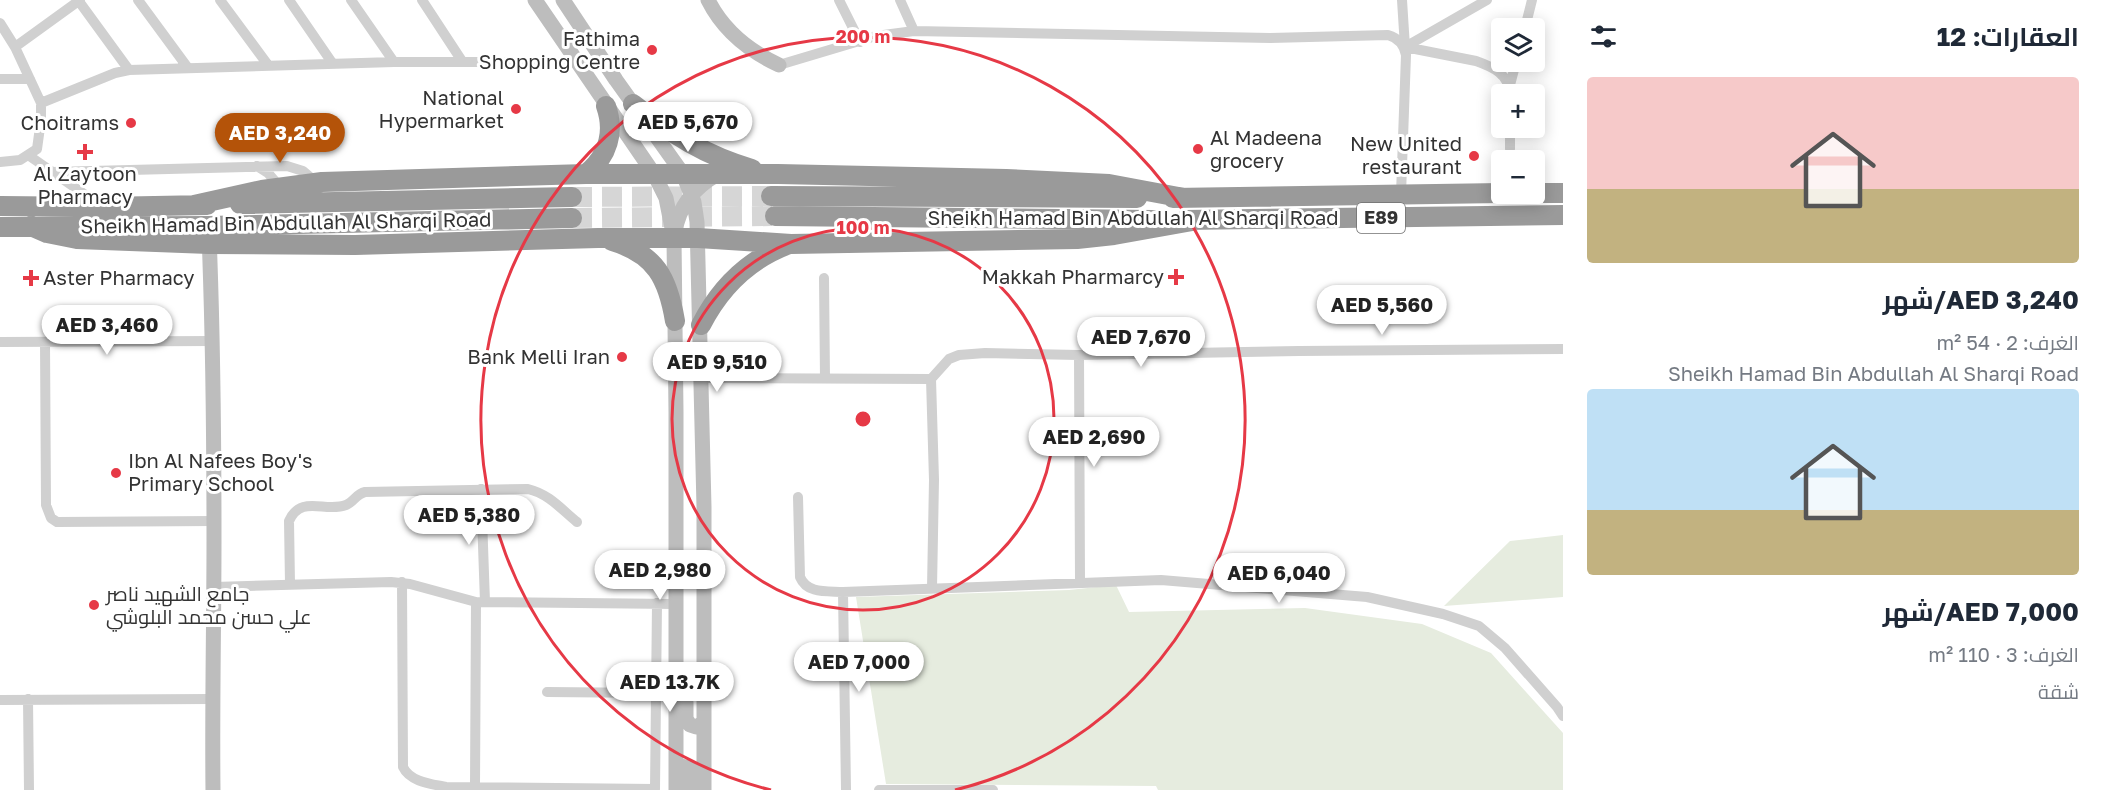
<!DOCTYPE html>
<html lang="ar">
<head>
<meta charset="utf-8">
<style>
  :root { --surface:#fff; --page:#f6f6f7; --text:#1f2937; --muted:#747a83; --accent:#b45309 }
  body { margin:0; font-family:"Golos Text",Cairo,sans-serif; background:var(--page); color:var(--text); direction:rtl; height:100vh; display:flex; flex-direction:column; font-size:22px; white-space:nowrap }
  * { box-sizing:border-box; margin:0 }
  p { font-size:20px; color:var(--muted) }
  .icon { flex:none; width:33px; height:33px; fill:none; stroke:currentColor; stroke-width:2; stroke-linecap:round; stroke-linejoin:round }
  .map { position:relative; flex:1; overflow:hidden; direction:ltr }
  .drawer { display:flex; flex-direction:column; background:var(--surface); width:540px }
  .drawer>* { flex:none }
  .fabs { position:absolute; left:1491px; top:18px; display:grid; gap:12px }
  .fabs a { display:grid; place-items:center; width:54px; height:54px; border-radius:6px; background:var(--surface); box-shadow:0 3px 15px #0003; font-size:30px }
  .price { position:absolute; translate:-50% -51px; padding:0 14px; border-radius:21px; background:#fff; color:#222; font-size:20px; line-height:39px; filter:drop-shadow(0 2px 3px #0008) }
  .price::after { content:''; position:absolute; left:50%; top:36px; width:18px; height:14px; margin-left:-9px; background:inherit; clip-path:polygon(0 0,100% 0,50% 100%) }
  .price.active { background:var(--accent); color:#fff }
  ul { padding:0; list-style:none }
  li { display:grid; align-content:center; gap:12px; height:318px; padding:0 24px }
  li span { display:grid; place-items:center; height:186px; border-radius:6px; color:#555 }
  li>.icon { margin-inline-start:auto }
  span .icon { width:108px; height:108px; fill:#fffc; stroke-width:1 }
  li b { font-size:26px }
  h2 { display:flex; justify-content:space-between; align-items:center; height:72px; padding:0 24px; font-size:26px }
  main { display:flex; flex:1; min-height:0 }
  .map>svg:first-child { display:block }
  .green { fill:#e6ecdf }
  .lines { fill:none; stroke-linecap:round; stroke-linejoin:round }
  .highway-tunnel { stroke:#d6d6d6; stroke-width:20; stroke-dasharray:20 10; stroke-linecap:butt }
  .street { stroke:#d0d0d0; stroke-width:10 }
  .secondary { stroke:#bdbdbd; stroke-width:15 }
  .highway { stroke:#9a9a9a; stroke-width:20 }
  .ring { fill:none; stroke:#e63946; stroke-width:3 }
  .poi-dot { fill:#e63946; stroke:#fff; stroke-width:2 }
  .labels { text-anchor:middle; stroke-width:6; stroke-linejoin:round; paint-order:stroke }
  .shield { fill:#fff; stroke:#707070; stroke-width:1.5 }
  .shield-label { font-size:18px; font-weight:bold; fill:#333 }
  .poi-label { font-size:20px; fill:#333; stroke:#fff; text-anchor:end }
  .street-label { font-size:20px; fill:#333; stroke:#fff }
  .centre { fill:#e63946; stroke:#fff; stroke-width:3 }
  .ring-label { font-size:18px; text-anchor:middle; font-weight:bold; fill:#e63946; stroke:#fff; stroke-width:6; stroke-linejoin:round; paint-order:stroke }
</style>
</head>
<body>
<main>
<section class="drawer">
<h2>العقارات: 12<svg class="icon" aria-label="filters" viewBox="0 0 24 24"><path d="M4 7h16M4 17h16"/><circle cx="9" cy="7" r="2"/><circle cx="15" cy="17" r="2"/></svg></h2>
<ul>
<li><span style="background:linear-gradient(#f6c9c9 60%,#c2b280 0)"><svg class="icon" aria-label="home" viewBox="0 0 24 24"><path d="M3 11l9-7 9 7M6 9v11h12V9"/></svg></span><div><b>AED 3,240/شهر</b><p>الغرف: 2 · 54 m²</p><p>Sheikh Hamad Bin Abdullah Al Sharqi Road</p></div></li>
<li><span style="background:linear-gradient(#bfe0f5 65%,#c2b280 0)"><svg class="icon" aria-label="home" viewBox="0 0 24 24"><path d="M3 11l9-7 9 7M6 9v11h12V9"/></svg></span><div><b>AED 7,000/شهر</b><p>الغرف: 3 · 110 m²</p><p>شقة</p></div></li>
</ul>
</section>
<div class="map">
<svg width="1563" height="790" viewBox="0 0 1563 790">
  <rect width="100%" height="100%" fill="#fff"/>
  <!-- green -->
  <path class="green" d="M1563,535v62l-119,9 66,-65z
    M1116,585l13,27 176,-4 117,16 69,29 72,80v57h-405l-2,-4 -270,-2 -30,-187 213,-7z"/>
  <g class="lines">
    <!-- highway-tunnel -->
    <path class="highway-tunnel" d="M572,197l199,-1
      M572,218l203,-2"/>
    <!-- street -->
    <path class="street" d="M78,0l51,70
      M138,0l50,68
      M220,0l48,65
      M289,0l44,64
      M351,0l43,62
      M422,0l40,61
      M839,0l21,42
      M900,0l14,31
      M1402,0l3,47
      M0,23l15,24 26,56v17l-4,29 -17,11 -20,2
      M1525,28l7,-28
      M15,47l65,-47
      M1405,47l71,14c17,6 33,13 34,33
      M1405,47l82,-47
      M779,65l97,-29 38,-5 356,7 118,-3c10,3 16,9 18,20l-5,139
      M0,79h30
      M1510,85l6,-23
      M41,103l74,-30 14,-3 265,-8h182
      M1510,128v21
      M28,155l72,50
      M257,166l11,7 12,14
      M52,172l235,-6 16,5 14,12
      M824,278l1,101
      M0,342l213,-1
      M45,342l1,163 5,13 6,4 157,-1
      M1079,355l1,227
      M702,378l229,1
      M481,489l4,113
      M798,497l2,80c7,17 27,14 43,15l318,-12 206,17 76,17 36,12 26,22 52,59 6,9
      M402,582l1,185c7,15 29,17 43,20l209,2 2,-186
      M290,584l-1,-63c12,-27 36,-8 57,-16 8,-3 10,-11 19,-13l163,-3c21,5 33,20 49,33
      M214,587l177,-5 19,2 66,18 200,2
      M932,588l2,-108 -3,-101 18,-20 10,-4 26,-2 94,2 220,-4 264,-2
      M843,592l3,198
      M547,692l109,1
      M28,699l1,91
      M0,700l212,-1
      M475,787l1,-185
      M879,790h114"/>
    <!-- secondary -->
    <path class="secondary" d="M535,0l119,174 12,24 8,40 2,174v378
      M563,0l53,80 67,94 11,28 3,20 7,285v283
      M708,0c15,30 41,51 71,65
      M675,232c4,-27 20,-45 43,-58
      M209,235c4,101 5,203 5,305 0,83 -2,166 -1,250
      M686,702v17l4,6 6,2 8,-5
      M677,765l13,3 1,22"/>
    <!-- highway -->
    <path class="highway" d="M633,104c37,29 73,52 119,65
      M586,174c22,-18 29,-42 20,-68
      M1534,193h29
      M771,196l366,2
      M1173,198l329,-5
      M240,204l332,-7
      M194,205l68,-15 60,-8 264,-8h192l228,5 103,5 75,14
      M0,206l102,1 105,-2
      M775,216l377,4
      M1185,220l378,-5
      M31,226l16,7 30,6 132,5 146,1 243,-7h100l93,6 286,-5 37,-4 84,-15
      M0,227l208,-1 364,-8
      M612,241c44,13 56,38 63,80
      M701,325c19,-37 47,-65 86,-80"/>
  </g>
  <!-- distance rings -->
  <g class="ring">
    <circle cx="863" cy="419" r="191"/>
    <path d="M771 790A382 382 0 1 1 955 790"/>
  </g>
  <!-- markers -->
  <g class="poi-dot">
    <circle cx="652" cy="50" r="6"/>
    <circle cx="516" cy="109" r="6"/>
    <circle cx="131" cy="123" r="6"/>
    <circle cx="1198" cy="149" r="6"/>
    <path d="M82 143h6v6h6v6h-6v6h-6v-6h-6v-6h6z"/>
    <circle cx="1474" cy="156" r="6"/>
    <path d="M1173 268h6v6h6v6h-6v6h-6v-6h-6v-6h6z"/>
    <path d="M28 269h6v6h6v6h-6v6h-6v-6h-6v-6h6z"/>
    <circle cx="622" cy="357" r="6"/>
    <circle cx="116" cy="473" r="6"/>
    <circle cx="94" cy="605" r="6"/>
  </g>
  <g class="labels">
    <!-- shield labels -->
    <rect class="shield" x="1357" y="203" width="48" height="30" rx="4.5"/>
    <g class="shield-label">
      <text x="1381" y="224">E89</text>
    </g>
    <!-- poi labels -->
    <g class="poi-label">
      <text x="640" y="46">Fathima<tspan x="640" dy="23">Shopping Centre</tspan></text>
      <text x="504" y="105">National<tspan x="504" dy="23">Hypermarket</tspan></text>
      <text x="119" y="130">Choitrams</text>
      <text x="1210" y="145" text-anchor="start">Al Madeena<tspan x="1210" dy="23">grocery</tspan></text>
      <text x="1462" y="151">New United<tspan x="1462" dy="23">restaurant</tspan></text>
      <text x="85" y="181" text-anchor="middle">Al Zaytoon<tspan x="85" dy="23">Pharmacy</tspan></text>
      <text x="1164" y="284">Makkah Pharmarcy</text>
      <text x="43" y="285" text-anchor="start">Aster Pharmacy</text>
      <text x="610" y="364">Bank Melli Iran</text>
      <text x="128" y="468" text-anchor="start">Ibn Al Nafees Boy's<tspan x="128" dy="23">Primary School</tspan></text>
      <text x="106" y="601" text-anchor="start">جامع الشهيد ناصر<tspan x="106" dy="23">علي حسن محمد البلوشي</tspan></text>
    </g>
    <!-- street labels -->
    <g class="street-label">
      <text x="1133" y="225">Sheikh Hamad Bin Abdullah Al Sharqi Road</text>
      <text transform="translate(286 223) rotate(-1)" y="7">Sheikh Hamad Bin Abdullah Al Sharqi Road</text>
    </g>
  </g>
  <circle cx="863" cy="419" r="9" class="centre"/>
  <g class="ring-label">
    <text x="863" y="43">200 m</text>
    <text x="863" y="234">100 m</text>
  </g>
</svg>
<div class="fabs">
<a><svg class="icon" aria-label="layers" viewBox="0 0 24 24"><path d="M12 4l9 5-9 5-9-5zM3 14l9 5 9-5"/></svg></a>
<a>+</a>
<a>−</a>
</div>
<b class="price" style="left:688px;top:153px">AED 5,670</b>
<b class="price active" style="left:280px;top:164px">AED 3,240</b>
<b class="price" style="left:1382px;top:336px">AED 5,560</b>
<b class="price" style="left:107px;top:356px">AED 3,460</b>
<b class="price" style="left:1141px;top:368px">AED 7,670</b>
<b class="price" style="left:717px;top:393px">AED 9,510</b>
<b class="price" style="left:1094px;top:468px">AED 2,690</b>
<b class="price" style="left:469px;top:546px">AED 5,380</b>
<b class="price" style="left:660px;top:601px">AED 2,980</b>
<b class="price" style="left:1279px;top:604px">AED 6,040</b>
<b class="price" style="left:859px;top:693px">AED 7,000</b>
<b class="price" style="left:670px;top:713px">AED 13.7K</b>
</div>
</main>
</body>
</html>
